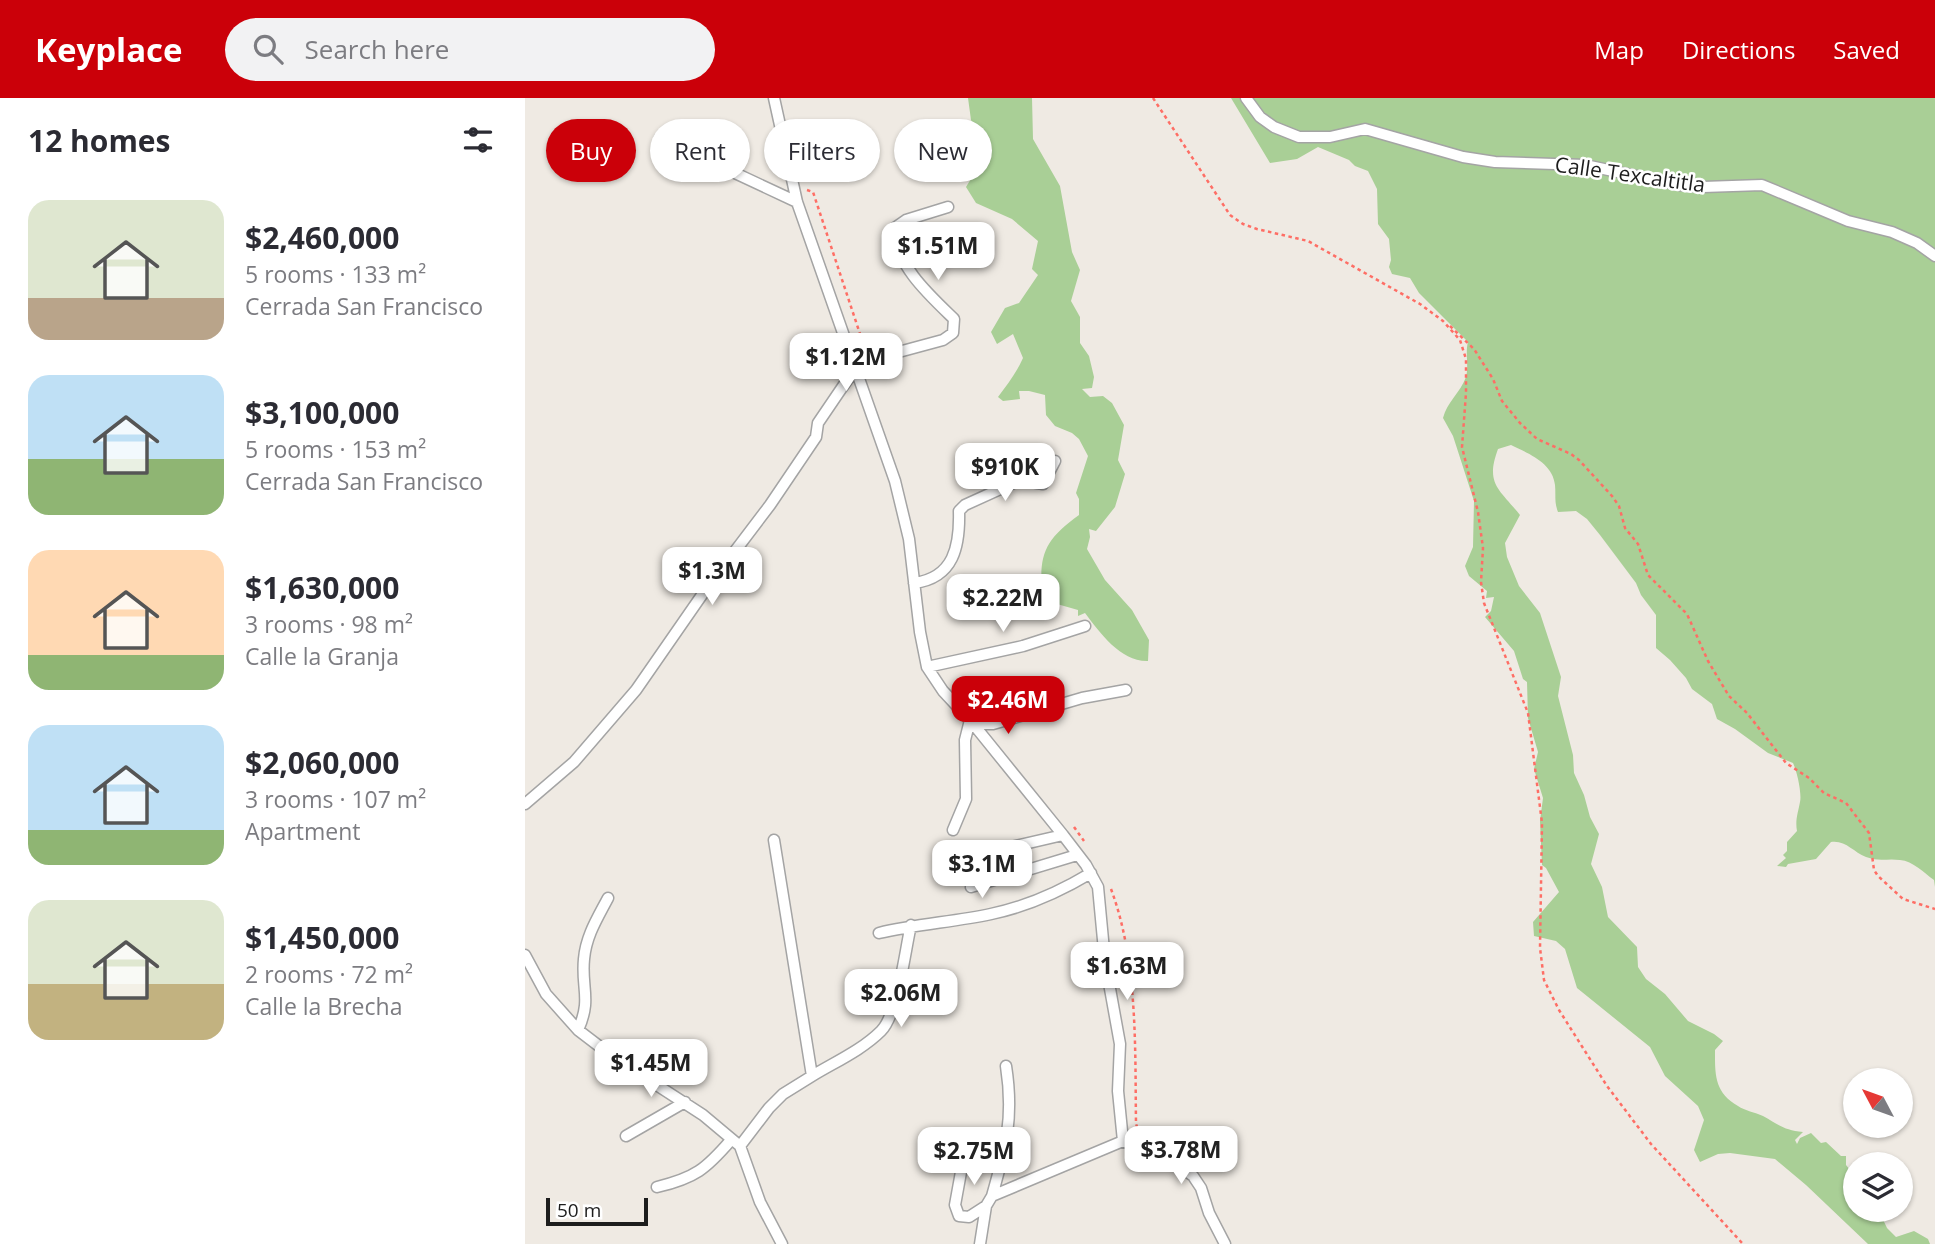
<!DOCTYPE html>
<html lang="en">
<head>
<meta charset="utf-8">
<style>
  :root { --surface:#fff; --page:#f2f2f3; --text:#2b2b33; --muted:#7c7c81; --accent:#cb0009 }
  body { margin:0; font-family:"Open Sans",sans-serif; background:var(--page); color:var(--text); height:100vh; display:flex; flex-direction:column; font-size:26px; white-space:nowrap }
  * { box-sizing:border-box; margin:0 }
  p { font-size:23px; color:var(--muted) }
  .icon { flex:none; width:38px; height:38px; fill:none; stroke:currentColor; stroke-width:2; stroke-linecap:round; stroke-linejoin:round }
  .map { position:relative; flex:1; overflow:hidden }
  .panel { display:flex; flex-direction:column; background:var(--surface); width:525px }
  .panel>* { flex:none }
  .top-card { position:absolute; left:21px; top:21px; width:665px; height:63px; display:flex; gap:14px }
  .needle { width:46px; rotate:311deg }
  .buttons { position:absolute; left:1318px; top:970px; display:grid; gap:14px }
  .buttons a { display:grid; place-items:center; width:70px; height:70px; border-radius:50%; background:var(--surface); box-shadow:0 2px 5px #0004; font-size:35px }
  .scale { position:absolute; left:21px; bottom:18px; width:102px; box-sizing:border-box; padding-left:7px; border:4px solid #1d1d1d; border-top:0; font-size:19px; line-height:24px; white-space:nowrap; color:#1d1d1d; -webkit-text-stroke:5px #fff; paint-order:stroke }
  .price { position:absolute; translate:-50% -60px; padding:0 16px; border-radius:14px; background:#fff; color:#222; font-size:23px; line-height:46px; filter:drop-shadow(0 2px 4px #0008) }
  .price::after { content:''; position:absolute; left:50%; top:42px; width:21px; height:16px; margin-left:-10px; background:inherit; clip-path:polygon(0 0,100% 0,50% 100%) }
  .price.active { background:var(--accent); color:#fff }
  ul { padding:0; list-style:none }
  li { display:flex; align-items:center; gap:21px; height:175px; padding:0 28px }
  li span { display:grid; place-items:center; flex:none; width:196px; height:140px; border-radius:21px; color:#555 }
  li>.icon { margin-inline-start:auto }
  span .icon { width:84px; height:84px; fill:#fffc; stroke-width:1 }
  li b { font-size:30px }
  h2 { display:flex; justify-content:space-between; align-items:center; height:84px; padding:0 28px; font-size:30px }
  .chip { padding:0 24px; border-radius:32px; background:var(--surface); box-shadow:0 2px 5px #0004; font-size:24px; line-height:63px }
  .chip.active { background:var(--accent); color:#fff }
  header { display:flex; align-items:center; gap:42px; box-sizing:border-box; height:98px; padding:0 35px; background:var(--accent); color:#fff }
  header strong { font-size:33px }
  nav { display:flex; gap:38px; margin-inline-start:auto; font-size:24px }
  .search { width:490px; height:63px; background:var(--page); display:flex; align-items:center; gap:18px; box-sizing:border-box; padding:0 24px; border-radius:38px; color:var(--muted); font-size:26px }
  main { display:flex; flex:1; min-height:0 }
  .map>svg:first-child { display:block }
  .forest { fill:#a9cf96 }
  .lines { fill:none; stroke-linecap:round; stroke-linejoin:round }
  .street-casing { stroke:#a4a4a4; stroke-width:13 }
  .path { stroke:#fe6e65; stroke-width:2.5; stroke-dasharray:3.5 3.5; stroke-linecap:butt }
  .street { stroke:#fff; stroke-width:10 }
  .labels { text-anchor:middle; stroke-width:5; stroke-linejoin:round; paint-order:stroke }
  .street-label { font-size:21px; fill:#1d1d1d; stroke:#fff }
</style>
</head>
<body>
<header>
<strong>Keyplace</strong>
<div class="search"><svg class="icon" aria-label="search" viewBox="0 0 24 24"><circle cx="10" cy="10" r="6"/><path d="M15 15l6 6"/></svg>Search here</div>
<nav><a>Map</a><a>Directions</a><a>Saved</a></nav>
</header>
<main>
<section class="panel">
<h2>12 homes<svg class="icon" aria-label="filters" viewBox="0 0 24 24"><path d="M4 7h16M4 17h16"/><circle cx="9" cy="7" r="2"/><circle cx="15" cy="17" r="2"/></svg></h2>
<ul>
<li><span style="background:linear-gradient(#dfe7d0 70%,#b9a48a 0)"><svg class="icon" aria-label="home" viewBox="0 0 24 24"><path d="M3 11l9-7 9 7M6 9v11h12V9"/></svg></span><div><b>$2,460,000</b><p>5 rooms · 133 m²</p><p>Cerrada San Francisco</p></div></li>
<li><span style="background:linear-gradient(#bfe0f5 60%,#8fb573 0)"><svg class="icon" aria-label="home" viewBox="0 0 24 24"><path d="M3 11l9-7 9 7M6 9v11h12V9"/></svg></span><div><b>$3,100,000</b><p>5 rooms · 153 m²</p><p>Cerrada San Francisco</p></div></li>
<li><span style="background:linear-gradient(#ffd9b3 75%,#8fb573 0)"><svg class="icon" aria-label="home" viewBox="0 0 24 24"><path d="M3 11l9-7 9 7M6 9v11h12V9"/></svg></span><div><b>$1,630,000</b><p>3 rooms · 98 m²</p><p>Calle la Granja</p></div></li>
<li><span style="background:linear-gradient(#bfe0f5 75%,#8fb573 0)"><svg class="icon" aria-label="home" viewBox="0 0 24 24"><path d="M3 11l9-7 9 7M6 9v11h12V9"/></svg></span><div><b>$2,060,000</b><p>3 rooms · 107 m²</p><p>Apartment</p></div></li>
<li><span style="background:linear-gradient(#dfe7d0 60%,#c2b280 0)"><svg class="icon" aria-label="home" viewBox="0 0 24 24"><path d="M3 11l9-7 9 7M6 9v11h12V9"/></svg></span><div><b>$1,450,000</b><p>2 rooms · 72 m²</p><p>Calle la Brecha</p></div></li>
</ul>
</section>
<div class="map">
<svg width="1410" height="1146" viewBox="0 0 1410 1146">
  <rect width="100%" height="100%" fill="#efeae3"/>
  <!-- forest -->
  <path class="forest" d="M443,0h64l1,41 27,47 12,66 8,18 -9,31 9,16v26l9,13 5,21 -2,11 -10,1 8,8 13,-1 9,7 12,22 -6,35 7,14 -10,33 -19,24 -7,-2 1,8 -3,12 18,31 27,30 17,30 -1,21c-27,1 -48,-28 -63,-48l-7,3v-6l-35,-10c-5,-44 0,-59 36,-85v-16l-3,-6 12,-37 -9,-17 -7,-6 -17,-7 -9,-11 -1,-20 -16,-4h-10l1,8 -17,2 -5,-4c9,-12 19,-25 25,-39l-10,-24 -16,10 -6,-12 14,-24 14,-5 19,-28 -6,-6 6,-28 -26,-22 -36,-16 -10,-16 11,-18v-4l8,-9 -1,-12 -13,-24z
    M706,0h704v789l-1,-7c-10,-7 -21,-19 -34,-20 -13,-2 -20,2 -34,-3 -13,-5 -20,-17 -35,-15l-15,17 -28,5 -2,3 -9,-1 9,-8 -3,-3 4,-4v-9l10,-11c-2,-11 1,-18 3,-29 2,-8 -3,-31 -7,-39l-25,-10 -33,-24 -18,-10 -5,-15 -20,-15 -6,-11 -16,-18 -14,-12v-33l-15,-20 -5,-12 -36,-48 -13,-16 -11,-8 -18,1c-4,-10 -2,-17 -3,-27 -2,-22 -27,-32 -44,-40l-13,4c-13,35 1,40 22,66l-15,28 2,14 12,29 21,27 21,64 -3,19 15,59 1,18 10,22 6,22 9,17 -8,30 11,23 6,30 29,30 1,20 8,12 19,15 23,27 26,13 9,7 -8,9c0,24 -1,42 23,56 7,5 17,6 25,10 16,9 21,14 40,16l-8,8 2,4 3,-6 11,-5 10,10 5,-1 15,14h5v9l8,10 1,34h23l9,19 9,9 18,-6 14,8 2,5h-62l-62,-59 -31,-26 -45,-6 -12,1 -18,8 -6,-12 10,-30 -6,-14 -33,-30 -15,-29 -73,-59 -12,-39 -9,-8 -22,-5 -1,-14 26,-30 -13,-24 -4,-3 -2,-44 3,-23 -9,-29 4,-17 -10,-34 -1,-36 -4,-3 -9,-28 -29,-34 6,-6 3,-14 -8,1 1,-7 -18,-15 -4,-10 8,-19 1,-46 -21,-65 -10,-18c4,-16 17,-25 23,-41 3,-11 -1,-24 2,-35l-49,-49 -9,-15 -18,-4 -3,-7 2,-7 -2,-21 -11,-15 -1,-35 -9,-18 -13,-5 -6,-6 -31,-13 -21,12 -27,4z"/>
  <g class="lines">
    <defs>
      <path id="street" d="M249,0l23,104 98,279 14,58 11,93 7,35 16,24 27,29 93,115 23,30 12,22 7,74 15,83 -2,47 5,50
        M721,0l14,19 14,10 25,10h31l35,-8 98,28 32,5 90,3 94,20 24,2 59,-2 86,36 44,11 25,11 18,13
        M135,40l137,64
        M389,485c40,-5 46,-37 45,-72l6,-6 55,-25 23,4 12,-23
        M402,569l96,-21 62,-20
        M0,706l49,-42 62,-72 68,-98 66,-87 46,-68 2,-14 36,-53 15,-10 74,-20 10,-7 1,-14c-27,-26 -56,-52 -61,-90l13,-9 42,-13
        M428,732l13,-31 -1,-59 5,-20 10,4h13l89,-26 44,-8
        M439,760l99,-23
        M446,789l106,-32
        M354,835c37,-9 75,-11 112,-19 34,-7 70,-23 100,-41
        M0,857l21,39 32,36 34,26 91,59 37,31 20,56 22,42
        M53,932c14,-31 3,-42 6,-71 2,-23 13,-40 24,-61
        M287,978c23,-14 50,-26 69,-45 17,-17 24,-81 30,-106
        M101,1038l59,-34
        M598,1043l47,19 23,16 8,12 8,25 16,31
        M215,1048l29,-38 14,-14 29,-18 -38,-236
        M438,1063l-8,44 4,11 10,1 17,-11
        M132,1089c38,-9 49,-18 74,-47
        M467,1098c14,-49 22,-79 14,-130
        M455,1146l6,-38 6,-10 131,-55"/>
    </defs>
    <!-- street casing -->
    <use href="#street" class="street-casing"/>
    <!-- path -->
    <path class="path" d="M628,0l77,117 13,9 14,5 51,12 112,63 23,17 17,19 6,19v34l-4,54 16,65 5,36 -2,34 3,21 44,110 14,110 -2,125 4,32 15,30 48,76 44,58 92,100
      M282,92l6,2 52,157
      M925,228l24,23 19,30 9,22 18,22 17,16 34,15 8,6 33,36 7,10 6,22 13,16 10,31 39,39 21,47 21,35 18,17 39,50 23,15 15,15 22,10 10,13 13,17 5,37 4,6 25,23 32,10
      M549,729l10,14
      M586,791c27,72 24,160 25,235l4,11"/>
    <!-- street -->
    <use href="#street" class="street"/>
  </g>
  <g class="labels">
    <!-- street labels -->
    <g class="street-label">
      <text transform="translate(1105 77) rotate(8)" y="7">Calle Texcaltitla</text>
    </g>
  </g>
</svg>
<div class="buttons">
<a><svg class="needle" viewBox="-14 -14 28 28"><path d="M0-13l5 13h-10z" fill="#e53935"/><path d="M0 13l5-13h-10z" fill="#7c7c81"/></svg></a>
<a><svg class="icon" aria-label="layers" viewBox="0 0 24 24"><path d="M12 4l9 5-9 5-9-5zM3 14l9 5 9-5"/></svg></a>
</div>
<div class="scale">50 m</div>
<b class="price" style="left:413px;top:184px">$1.51M</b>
<b class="price" style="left:321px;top:295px">$1.12M</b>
<b class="price" style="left:480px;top:405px">$910K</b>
<b class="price" style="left:187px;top:509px">$1.3M</b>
<b class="price" style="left:478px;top:536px">$2.22M</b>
<b class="price active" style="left:483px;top:638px">$2.46M</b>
<b class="price" style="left:457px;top:802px">$3.1M</b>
<b class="price" style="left:602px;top:904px">$1.63M</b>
<b class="price" style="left:376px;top:931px">$2.06M</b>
<b class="price" style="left:126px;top:1001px">$1.45M</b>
<b class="price" style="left:656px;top:1088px">$3.78M</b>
<b class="price" style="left:449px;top:1089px">$2.75M</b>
<div class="top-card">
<a class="chip active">Buy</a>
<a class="chip">Rent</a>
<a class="chip">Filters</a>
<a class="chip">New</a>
</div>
</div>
</main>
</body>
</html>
